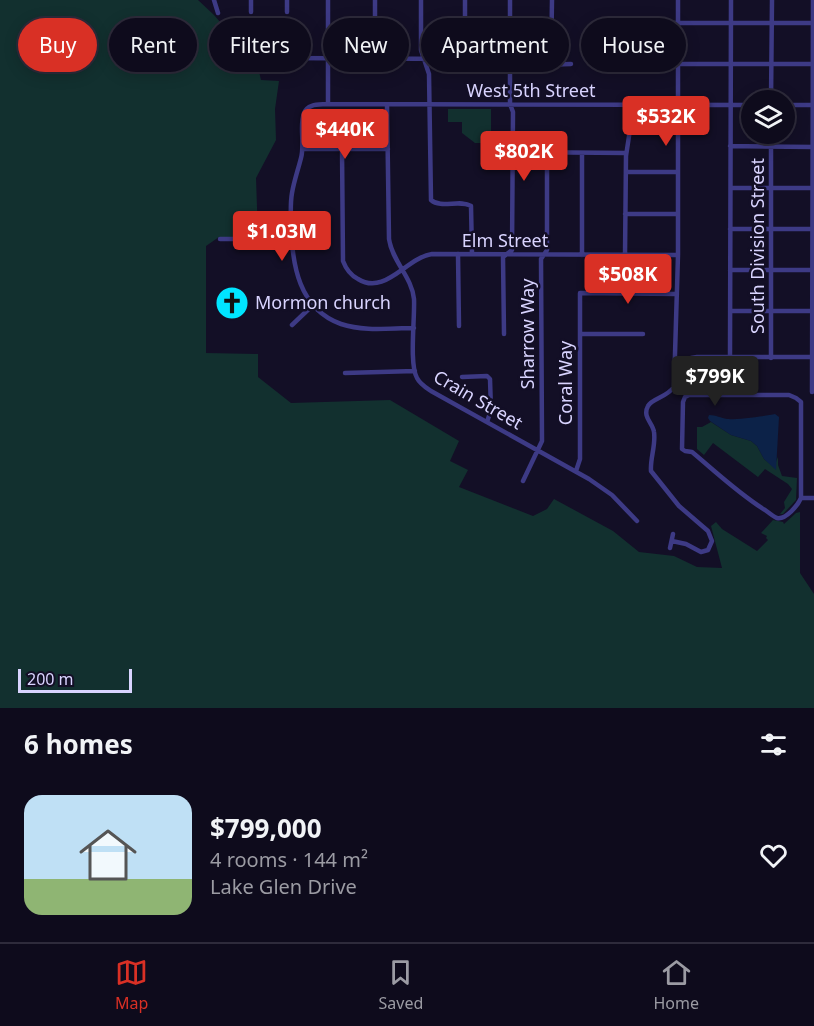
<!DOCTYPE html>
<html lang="en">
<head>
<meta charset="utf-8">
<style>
  :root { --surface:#0e0b1c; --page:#171425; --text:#f1f3f6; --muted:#9b9ba3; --line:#2e2b3b; --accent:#d93025 }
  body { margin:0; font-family:"Noto Sans",sans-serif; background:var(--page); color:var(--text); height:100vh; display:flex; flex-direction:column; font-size:22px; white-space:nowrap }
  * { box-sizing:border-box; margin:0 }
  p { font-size:20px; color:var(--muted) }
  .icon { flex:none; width:33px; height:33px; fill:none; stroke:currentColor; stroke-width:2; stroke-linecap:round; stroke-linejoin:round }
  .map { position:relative; height:708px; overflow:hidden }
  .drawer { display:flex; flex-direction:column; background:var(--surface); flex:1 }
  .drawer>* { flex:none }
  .guide { position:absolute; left:18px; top:18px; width:778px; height:54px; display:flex; gap:12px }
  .tools { position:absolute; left:741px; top:90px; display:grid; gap:12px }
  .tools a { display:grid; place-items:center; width:54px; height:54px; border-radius:50%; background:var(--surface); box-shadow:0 3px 15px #0003,0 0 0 2px var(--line); font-size:30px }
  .scale { position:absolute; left:18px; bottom:15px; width:114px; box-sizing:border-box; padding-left:6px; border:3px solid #d9d4ff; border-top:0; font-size:16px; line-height:21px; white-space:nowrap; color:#d9d4ff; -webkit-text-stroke:4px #130f26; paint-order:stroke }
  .price { position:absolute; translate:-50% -51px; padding:0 14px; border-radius:6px; background:var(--accent); color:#fff; font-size:20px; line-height:39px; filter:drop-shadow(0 2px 3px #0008) }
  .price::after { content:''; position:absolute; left:50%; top:36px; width:18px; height:14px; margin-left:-9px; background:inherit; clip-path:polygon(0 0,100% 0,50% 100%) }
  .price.current { background:#222; color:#fff }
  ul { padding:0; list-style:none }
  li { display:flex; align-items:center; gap:18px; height:150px; padding:0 24px }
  li span { display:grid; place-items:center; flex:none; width:168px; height:120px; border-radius:18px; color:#555 }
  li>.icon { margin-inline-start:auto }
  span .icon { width:72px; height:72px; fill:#fffc; stroke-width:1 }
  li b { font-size:26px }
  h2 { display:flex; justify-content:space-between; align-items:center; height:72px; padding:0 24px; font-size:26px }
  .pill { padding:0 21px; border-radius:27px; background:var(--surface); box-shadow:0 3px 15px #0003,0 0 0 2px var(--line); font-size:21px; line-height:54px }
  .pill.current { background:var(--accent); color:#fff }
  .tabs { display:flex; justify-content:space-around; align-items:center; height:84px; border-top:2px solid var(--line); background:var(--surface); font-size:16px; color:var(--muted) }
  .tabs a { display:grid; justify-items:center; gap:3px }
  .tabs .current { color:var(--accent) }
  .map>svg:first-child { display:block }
  .green { fill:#12302f }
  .water { fill:#0c2248 }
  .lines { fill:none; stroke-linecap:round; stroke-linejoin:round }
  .minor { stroke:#3d3a85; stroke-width:4.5 }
  .labels { text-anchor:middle; stroke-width:5; stroke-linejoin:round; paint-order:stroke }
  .street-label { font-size:18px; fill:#d9d4ff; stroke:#130f26 }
  .poi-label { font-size:18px; fill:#d9d4ff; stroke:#130f26; text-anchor:start }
</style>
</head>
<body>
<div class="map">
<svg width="814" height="708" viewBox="0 0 814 708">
  <rect width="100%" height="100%" fill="#130f26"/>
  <!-- green -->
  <path class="green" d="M0,0h198l16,15 25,29 14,2 8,34 18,1 -4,28 1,31 -20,38 2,59h-39l-13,9v107l52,1v23l33,26 99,-3 69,41 -9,20 18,9 -9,17 74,29 14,-7 7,-10 59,32 26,21 35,4 23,11 25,1 -11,-42 5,-4 6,7 35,22 11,-11 -2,-2 1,-2 -6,-3 12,-13 10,2 1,2 12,-11 4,-1v61l14,21v114h-814z
    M448,109h43v34h-16l-13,-10v-11h-14z
    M711,422l20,13 20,6 6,5 7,13 12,10 -1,-5 3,-7v8l4,11 15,2 -1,22 -13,14h-3l5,-6 -1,-6 8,-13 -4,-5 -23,-15 -7,8 -45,-34 -9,12 -7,-6v-22h5z"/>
  <!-- water -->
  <path class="water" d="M775,414l4,3 -3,53 -12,-11 -7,-13 -6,-5 -20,-6 -21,-14 -2,-3 1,-3c7,0 12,3 18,4 7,1 40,-3 48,-5z"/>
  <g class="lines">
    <!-- minor -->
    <path class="minor" d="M214,0l4,13
      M421,0v50l8,24 2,126c10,9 29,-1 40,6l1,48
      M251,12v-12
      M287,12v-12
      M623,23h191
      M283,58l178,1 4,-8v-51
      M375,59v-59
      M622,64h192
      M551,65l1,-65
      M510,66l61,-2
      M771,100l1,-100
      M328,104v-104
      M387,105l2,134c3,22 23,38 25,60 1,19 -5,65 3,79 3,6 8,9 14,13l158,88 23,16 25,26
      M784,105h30
      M771,134v224
      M730,146l84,1
      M303,149h85
      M342,149l1,112c3,8 7,14 15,18 27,17 48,-21 74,-25l246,1
      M513,152l113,1
      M626,172h52
      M731,188h83
      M625,214h53
      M730,229h84
      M220,239h72
      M458,254l1,72
      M582,255v-102
      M625,255l1,-99 5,-33v-18
      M730,270h83
      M730,311h84
      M292,325l21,-20
      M414,328c-24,0 -49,4 -73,-4 -42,-15 -49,-59 -50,-99 0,-10 -1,-21 1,-32 2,-12 6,-23 9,-35 4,-14 -2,-33 3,-45 4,-10 16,-8 24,-9l424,1
      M504,334l-1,-77 9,-7 1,-138 -3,-8v-104
      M580,334h63
      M730,357l1,-357
      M688,360l3,-2 6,-1h115
      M345,373l70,-2
      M462,377l25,-1 3,3 1,31 -4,12
      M812,392l1,-392
      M689,395h100l7,3 5,4v96c-3,7 -15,22 -24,20 -3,-1 -8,-5 -12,-8 -26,-16 -49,-38 -73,-58l-7,-1 -3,-2 1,-47 2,-5z
      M576,471l4,-12v-166l97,1
      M523,481l19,-40 -1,-182 6,-9v-98
      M801,498h13
      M672,541l14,3 15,8 7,-2 4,-9 -4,-10 -29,-25 -28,-35c-1,-13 5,-26 3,-39 -1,-9 -12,-15 -6,-26 4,-8 18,-8 26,-19l4,-132v-255
      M670,548l3,-14"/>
  </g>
  <!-- icons -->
  <defs>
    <symbol id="church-disc" viewBox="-11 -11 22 22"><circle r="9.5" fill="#00e5ff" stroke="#130f26"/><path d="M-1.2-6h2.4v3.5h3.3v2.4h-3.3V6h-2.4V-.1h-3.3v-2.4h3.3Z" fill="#111"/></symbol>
  </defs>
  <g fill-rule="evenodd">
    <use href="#church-disc" x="213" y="284" width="38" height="38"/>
  </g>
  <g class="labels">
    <!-- street labels -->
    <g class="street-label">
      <text x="531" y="97">West 5th Street</text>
      <text x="505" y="247">Elm Street</text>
      <text transform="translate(758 246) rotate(-90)" y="6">South Division Street</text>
      <text transform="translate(528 334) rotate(-90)" y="6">Sharrow Way</text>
      <text transform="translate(566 383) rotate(-90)" y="6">Coral Way</text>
      <text transform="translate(478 400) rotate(30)" y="6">Crain Street</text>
    </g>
    <!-- poi labels -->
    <g class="poi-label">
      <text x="255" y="309">Mormon church</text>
    </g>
  </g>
</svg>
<div class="tools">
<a><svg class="icon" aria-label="layers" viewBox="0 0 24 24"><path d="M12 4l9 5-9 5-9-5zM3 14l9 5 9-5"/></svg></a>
</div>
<div class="scale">200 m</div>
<b class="price" style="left:666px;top:147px">$532K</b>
<b class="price" style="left:345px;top:160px">$440K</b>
<b class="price" style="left:524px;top:182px">$802K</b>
<b class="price" style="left:282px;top:262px">$1.03M</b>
<b class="price" style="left:628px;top:305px">$508K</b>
<b class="price current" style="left:715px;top:407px">$799K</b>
<div class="guide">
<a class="pill current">Buy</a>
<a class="pill">Rent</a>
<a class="pill">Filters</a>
<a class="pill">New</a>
<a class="pill">Apartment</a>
<a class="pill">House</a>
</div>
</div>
<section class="drawer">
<h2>6 homes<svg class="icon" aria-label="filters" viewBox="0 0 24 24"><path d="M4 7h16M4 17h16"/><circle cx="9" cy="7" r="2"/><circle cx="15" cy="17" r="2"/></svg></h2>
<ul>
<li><span style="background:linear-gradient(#bfe0f5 70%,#8fb573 0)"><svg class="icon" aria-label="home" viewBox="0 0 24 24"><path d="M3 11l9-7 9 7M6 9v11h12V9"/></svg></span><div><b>$799,000</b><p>4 rooms · 144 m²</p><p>Lake Glen Drive</p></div><svg class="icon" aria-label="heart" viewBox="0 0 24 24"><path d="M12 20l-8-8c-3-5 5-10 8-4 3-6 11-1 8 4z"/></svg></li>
</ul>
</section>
<nav class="tabs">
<a class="current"><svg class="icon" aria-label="map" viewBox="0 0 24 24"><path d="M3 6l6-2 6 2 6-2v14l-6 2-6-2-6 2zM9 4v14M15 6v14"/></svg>Map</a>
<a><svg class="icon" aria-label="saved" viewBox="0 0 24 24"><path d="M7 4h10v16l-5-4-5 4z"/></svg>Saved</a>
<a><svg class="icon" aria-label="home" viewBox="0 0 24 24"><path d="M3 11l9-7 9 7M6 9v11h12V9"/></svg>Home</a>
</nav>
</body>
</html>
